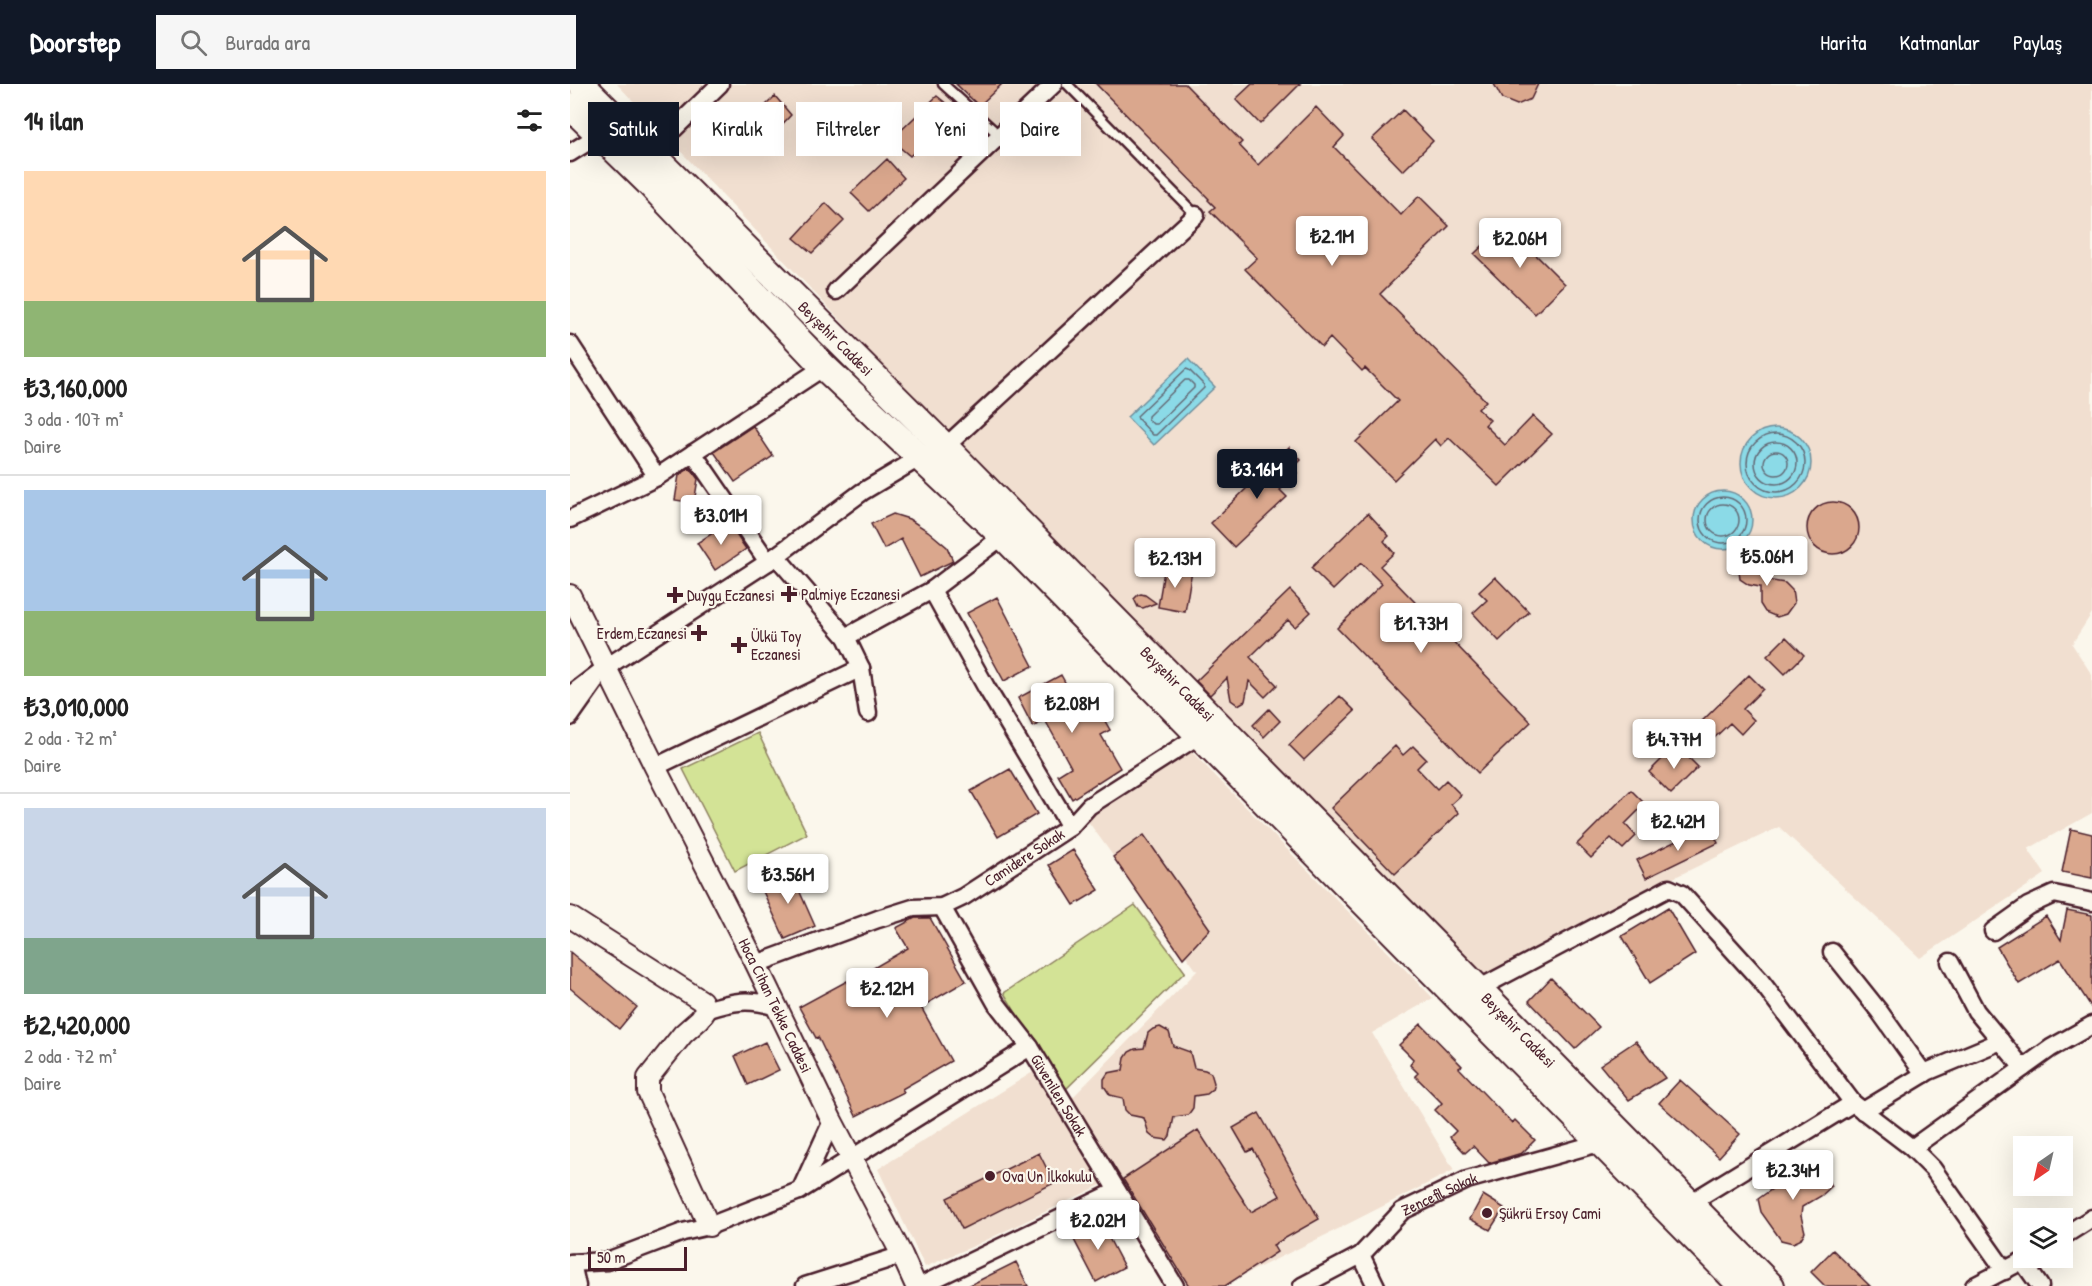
<!DOCTYPE html>
<html lang="tr">
<head>
<meta charset="utf-8">
<style>
  :root { --surface:#fff; --page:#f6f6f6; --text:#222; --muted:#767676; --line:#e0e0e0; --accent:#111827 }
  body { margin:0; font-family:"Patrick Hand",sans-serif; background:var(--page); color:var(--text); height:100vh; display:flex; flex-direction:column; font-size:22px; white-space:nowrap }
  * { box-sizing:border-box; margin:0 }
  p { font-size:20px; color:var(--muted) }
  .icon { flex:none; width:33px; height:33px; fill:none; stroke:currentColor; stroke-width:2; stroke-linecap:round; stroke-linejoin:round }
  .map { position:relative; flex:1; overflow:hidden }
  .drawer { display:flex; flex-direction:column; background:var(--surface); width:570px }
  .drawer>* { flex:none }
  .banner { position:absolute; left:18px; top:18px; width:570px; height:54px; display:flex; gap:12px }
  .needle { width:39px; rotate:214deg }
  .controls { position:absolute; left:1443px; top:1052px; display:grid; gap:12px }
  .controls a { display:grid; place-items:center; width:60px; height:60px; border-radius:0px; background:var(--surface); box-shadow:0 6px 24px #0002; font-size:30px }
  .scale { position:absolute; left:18px; bottom:15px; width:99px; box-sizing:border-box; padding-left:6px; border:3px solid #4a1f2b; border-top:0; font-size:16px; line-height:21px; white-space:nowrap; color:#4a1f2b; -webkit-text-stroke:4px #fbf7ec; paint-order:stroke }
  .price { position:absolute; translate:-50% -51px; padding:0 14px; border-radius:6px; background:#fff; color:#222; font-size:20px; line-height:39px; filter:drop-shadow(0 2px 3px #0008) }
  .price::after { content:''; position:absolute; left:50%; top:36px; width:18px; height:14px; margin-left:-9px; background:inherit; clip-path:polygon(0 0,100% 0,50% 100%) }
  .price.on { background:var(--accent); color:#fff }
  ul { padding:0; list-style:none }
  li { display:grid; align-content:center; gap:12px; height:318px; padding:0 24px }
  li+li { border-top:2px solid var(--line) }
  li span { display:grid; place-items:center; height:186px; border-radius:0px; color:#555 }
  li>.icon { margin-inline-start:auto }
  span .icon { width:108px; height:108px; fill:#fffc; stroke-width:1 }
  li b { font-size:26px }
  h2 { display:flex; justify-content:space-between; align-items:center; height:72px; padding:0 24px; font-size:26px }
  .pill { padding:0 21px; border-radius:0px; background:var(--surface); box-shadow:0 6px 24px #0002; font-size:21px; line-height:54px }
  .pill.on { background:var(--accent); color:#fff }
  header { display:flex; align-items:center; gap:36px; box-sizing:border-box; height:84px; padding:0 30px; background:var(--accent); color:#fff }
  header strong { font-size:28px }
  nav { display:flex; gap:33px; margin-inline-start:auto; font-size:21px }
  .search { width:420px; height:54px; background:var(--page); display:flex; align-items:center; gap:15px; box-sizing:border-box; padding:0 21px; border-radius:0px; color:var(--muted); font-size:22px }
  main { display:flex; flex:1; min-height:0 }
  .map>svg:first-child { display:block }
  .built { fill:#f1dfd0 }
  .green { fill:#d3e396; stroke:#8e8160; stroke-width:1.5 }
  .water { fill:#8bdae7; stroke:#718f9c; stroke-width:1.5 }
  .lines { fill:none; stroke-linecap:round; stroke-linejoin:round }
  .shore { stroke:#646a76; stroke-width:1.5 }
  .building { fill:#daa78d; stroke:#4a1f2b; stroke-width:1.5 }
  .service-casing { stroke:#4a1f2b; stroke-width:13 }
  .minor-casing { stroke:#4a1f2b; stroke-width:21 }
  .tertiary-casing { stroke:#4a1f2b; stroke-width:24 }
  .primary-casing { stroke:#4a1f2b; stroke-width:30 }
  .service { stroke:#fbf7ec; stroke-width:8 }
  .minor { stroke:#fbf7ec; stroke-width:16 }
  .tertiary { stroke:#fbf7ec; stroke-width:20 }
  .primary { stroke:#fbf7ec; stroke-width:26 }
  .poi-dot { fill:#4a1f2b; stroke:#fbf7ec; stroke-width:2 }
  .labels { text-anchor:middle; stroke-width:4.5; stroke-linejoin:round; paint-order:stroke }
  .street-label { font-size:16px; fill:#4a1f2b; stroke:#fbf7ec }
  .poi-label { font-size:16px; fill:#4a1f2b; stroke:#fbf7ec; text-anchor:start }
</style>
</head>
<body>
<header>
<strong>Doorstep</strong>
<div class="search"><svg class="icon" aria-label="search" viewBox="0 0 24 24"><circle cx="10" cy="10" r="6"/><path d="M15 15l6 6"/></svg>Burada ara</div>
<nav><a>Harita</a><a>Katmanlar</a><a>Paylaş</a></nav>
</header>
<main>
<section class="drawer">
<h2>14 ilan<svg class="icon" aria-label="filters" viewBox="0 0 24 24"><path d="M4 7h16M4 17h16"/><circle cx="9" cy="7" r="2"/><circle cx="15" cy="17" r="2"/></svg></h2>
<ul>
<li><span style="background:linear-gradient(#ffd9b3 70%,#8fb573 0)"><svg class="icon" aria-label="home" viewBox="0 0 24 24"><path d="M3 11l9-7 9 7M6 9v11h12V9"/></svg></span><div><b>₺3,160,000</b><p>3 oda · 107 m²</p><p>Daire</p></div></li>
<li><span style="background:linear-gradient(#a9c7e8 65%,#8fb573 0)"><svg class="icon" aria-label="home" viewBox="0 0 24 24"><path d="M3 11l9-7 9 7M6 9v11h12V9"/></svg></span><div><b>₺3,010,000</b><p>2 oda · 72 m²</p><p>Daire</p></div></li>
<li><span style="background:linear-gradient(#c9d6e8 70%,#7fa58c 0)"><svg class="icon" aria-label="home" viewBox="0 0 24 24"><path d="M3 11l9-7 9 7M6 9v11h12V9"/></svg></span><div><b>₺2,420,000</b><p>2 oda · 72 m²</p><p>Daire</p></div></li>
</ul>
</section>
<div class="map">
<svg width="1522" height="1202" viewBox="0 0 1522 1202">
  <rect width="100%" height="100%" fill="#fbf7ec"/>
  <filter id="ink" filterUnits="userSpaceOnUse"><feTurbulence type="fractalNoise" baseFrequency=".0167" numOctaves="2"/><feDisplacementMap in="SourceGraphic" scale="12" xChannelSelector="R" yChannelSelector="G"/><feConvolveMatrix kernelMatrix="1 2 1 2 8 2 1 2 1" color-interpolation-filters="sRGB"/></filter>
  <g filter="url(#ink)">
    <!-- built -->
    <path class="built" d="M47,0h1475v529l-20,31 20,31v138l-64,36 17,25 -125,84 -141,-131 -168,81 -123,71 -506,-509z
      M617,663l246,251 -61,35 82,137 -122,62 -111,54h-42l-108,-187 126,-128 -118,-162z
      M463,988l70,112 -127,61 -51,22 -47,-98z"/>
    <!-- green -->
    <path class="green" d="M188,649l49,101 -72,37 -52,-102z
      M565,821l50,67 -122,120 -59,-99z"/>
    <!-- water -->
    <path class="water" d="M618,275l27,28 -61,58 -27,-28z
      M1171 379a35 35 0 1 1 70 0a35 35 0 1 1-70 0Z
      M1124 436a29 29 0 1 1 58 0a29 29 0 1 1-58 0Z"/>
    <g class="lines">
      <!-- shore -->
      <path class="shore" d="M616,285l3,1 15,15v3l-48,47h-3l-15,-16 -1,-3z
        M615,296h4l5,5v3l-37,36h-4l-5,-5v-3z
        M1177 379a29 29 0 1 1 58 0a29 29 0 1 1-58 0Z
        M1185 379a21 21 0 1 1 42 0a21 21 0 1 1-42 0Z
        M1194 379a12 12 0 1 1 24 0a12 12 0 1 1-24 0Z
        M1130 436a23 23 0 1 1 46 0a23 23 0 1 1-46 0Z
        M1137 436a16 16 0 1 1 32 0a16 16 0 1 1-32 0Z"/>
    </g>
    <!-- building -->
    <path class="building" d="M386,0h46l-23,22z
      M526,0h89l57,58 -3,3 19,20 58,-58 28,29 -10,11 67,68 18,-19 30,30 -69,68 106,107 -8,8 12,11 -5,5 20,20 28,-29 19,18 -53,52 -50,-48 -8,8 -6,-7 -41,41 -38,-38 42,-41 -33,-33 -3,3 -32,-33 -8,9 -77,-78 12,-11 -47,-47 5,-4 -7,-7 1,-1z
      M682,0h48l-40,40 -24,-25z
      M924,0h44l-7,15 -14,6 -15,-6z
      M205,12l16,19 -32,34 -19,-18z
      M367,12l20,16 -47,44 -19,-16z
      M833,26l30,31 -30,30 -31,-32z
      M317,75l17,19 -35,33 -18,-18z
      M256,119l18,18 -32,32 -18,-15z
      M935,140l60,60 -30,30 -61,-60z
      M183,342l20,30 -38,26 -21,-30z
      M719,363l12,13 -8,8 4,5 -17,17 7,7 -53,50 -23,-24z
      M120,384l8,11 -4,24 -19,-3 4,-25z
      M1237 444a26 26 0 1 1 52 0a26 26 0 1 1-52 0Z
      M798,429l21,23 -5,5 10,12 -14,13 151,156 -53,51 -141,-145 45,-44 -21,-21 -28,27 -22,-22z
      M323,430l16,5 19,12 19,16 6,14 -33,16 -19,-38 -17,10 -13,-25z
      M158,439l18,26 -31,21 -18,-27z
      M1183,472l7,2 6,6 2,7 -2,9 19,3 7,7 2,13 -8,11 -9,3 -12,-5 -5,-8v-17l-11,-2 -9,-6 -1,-8 1,-7 5,-6z
      M595,481l27,5 -7,42 -27,-5z
      M925,493l34,35 -30,29 -26,-28 14,-13 -8,-8z
      M720,506l21,22 -16,15 -7,-7 -38,37 27,28 -12,12 -16,-16 -4,20 -7,4 -7,-5 -4,-22 -17,17 -14,-14z
      M571,510l4,1 11,8 -13,5 -5,-1 -4,-8 4,-4z
      M427,513l36,69 -29,15 -37,-68z
      M1216,553l18,18 -19,19 -18,-18z
      M491,591l21,38 14,-8 14,25 -9,5 19,33 -48,31 -14,-24 13,-8 -26,-47 -12,7 -15,-29z
      M1179,591l14,14 -20,20 11,11 -13,14 -11,-11 -20,19 -15,-14z
      M770,612l15,15 -51,49 -15,-15z
      M699,625l11,12 -16,16 -11,-12z
      M1106,661l22,22 -27,27 -22,-22z
      M825,662l8,9 10,-9 13,13 -9,9 20,21 9,-9 15,15 -10,9 8,9 -64,61 -64,-66z
      M440,685l27,45 -39,23 -27,-46z
      M1061,706l14,14 -20,20 11,12 -13,13 -12,-11 -20,20 -14,-14z
      M1139,741l9,18 -72,35 -9,-18z
      M1501,745l21,5v44l-30,-6z
      M574,751l66,94 -27,29 -70,-101z
      M503,766l26,40 -25,15 -25,-40z
      M221,788l24,54 -30,13 -25,-54z
      M1098,824l27,46 -45,29 -28,-47z
      M1497,826l25,5v93l-32,-49 -41,25 -22,-37 49,-31 15,24z
      M345,834h15l36,63 -45,26 30,54 -49,28 2,3 -48,24 -38,-79 -2,1 -17,-31 48,-26 1,2 60,-35 -12,-20z
      M0,868l67,55 -18,22 -49,-41z
      M981,894l48,49 -24,22 -46,-48z
      M851,940l41,42 -3,2 53,55 3,-3 20,20 -13,13 -33,10 -16,-17 -8,7 -15,-16 6,-6 -21,-21 7,-7 -27,-27 3,-3 -8,-8 3,-6 -14,-14z
      M590,943l9,5 4,14 17,6 4,16 11,2 6,3 3,10 -2,7 -5,4 -13,2 -1,12 -5,7 -14,2 -4,19 -3,4 -13,-2 -5,-4 -5,-16 -14,-3 -5,-5 -2,-12 -13,-3 -6,-9v-7l4,-6 15,-3 2,-12 4,-6 6,-3 9,-1 4,-15 5,-4z
      M1066,957l29,37 -36,22 -29,-35z
      M195,958l14,28 -31,15 -13,-29z
      M1110,996l60,54 -21,23 -60,-54z
      M689,1029l60,106 -46,26 4,7 -52,34h-36l-66,-107 75,-49 53,82 29,-16 -27,-47 -6,3 -14,-24z
      M469,1069l15,30 -92,46 -15,-31z
      M1244,1075l18,27 -11,10 -19,11 -1,9 4,16 -5,8 -7,3 -12,-3 -20,-28 -3,-13z
      M913,1111l21,13 -14,22 -20,-11z
      M530,1137l24,46 -28,15 -25,-48z
      M1263,1166l37,36h-45l-14,-14z
      M446,1178l12,24h-60z"/>
    <g class="lines">
      <defs>
        <path id="service" d="M373,0l57,52
          M497,0l129,131"/>
        <g id="minor">
          <path d="M104,45l46,-45"/>
          <path d="M0,69l29,-18"/>
          <path d="M266,207l218,-207"/>
          <path d="M0,260l87,133"/>
          <path d="M123,369l75,109"/>
          <path d="M0,435l87,-42 167,-110"/>
          <path d="M206,472l70,81 15,31 7,45"/>
          <path d="M276,553l86,-47 71,-54"/>
          <path d="M0,611l35,-27 163,-106 94,-70 57,-34 26,-11 251,-232"/>
          <path d="M0,633l24,-34"/>
          <path d="M85,683l206,-99"/>
          <path d="M500,743l19,-21 109,-70"/>
          <path id="s1" d="M372,823l54,96 34,44 145,239"/>
          <path d="M1423,847l35,-25 26,-12 38,8"/>
          <path d="M1262,868l47,59 45,63"/>
          <path d="M1380,878l26,49 47,57"/>
          <path id="s2" d="M186,880l122,-45 35,-11 29,-1 21,-10 107,-70 -84,-140 -54,-97"/>
          <path d="M908,905l191,-101 13,6 78,86 93,123 59,45 21,21 72,102"/>
          <path d="M136,926c27,-9 43,-12 71,-3"/>
          <path d="M1293,1027l66,-40 72,-30"/>
          <path d="M1342,1064l139,-100 41,-23"/>
          <path d="M230,1107l32,-70"/>
          <path d="M1120,1119l163,-100"/>
          <path d="M1492,1153l30,-19"/>
          <path d="M791,1171l15,31"/>
          <path d="M1453,1178l17,24"/>
          <path d="M0,1179l37,-2 76,-29 26,-6 90,-35 231,-144"/>
          <path d="M2,1179l5,23"/>
          <path d="M235,1202l97,-31"/>
          <path d="M350,1202l197,-95"/>
          <path id="s3" d="M732,1202l59,-31 41,-44 65,-31 132,-37"/>
          <path d="M1404,1202l56,-29"/>
        </g>
        <g id="tertiary">
          <path id="s4" d="M0,511l85,172 101,197 76,157 70,134 14,31"/>
          <path d="M0,833l132,84 4,9 -6,9 -17,15 -35,44v14l61,134"/>
        </g>
        <g id="primary">
          <path id="s5" d="M11,0l364,363 826,839"/>
          <path d="M0,22l79,77 175,184 179,169 739,750"/>
        </g>
      </defs>
      <!-- service casing -->
      <use href="#service" class="service-casing"/>
      <!-- minor casing -->
      <use href="#minor" class="minor-casing"/>
      <!-- tertiary casing -->
      <use href="#tertiary" class="tertiary-casing"/>
      <!-- primary casing -->
      <use href="#primary" class="primary-casing"/>
      <!-- service -->
      <use href="#service" class="service"/>
      <!-- minor -->
      <use href="#minor" class="minor"/>
      <!-- tertiary -->
      <use href="#tertiary" class="tertiary"/>
      <!-- primary -->
      <use href="#primary" class="primary"/>
    </g>
  </g>
  <!-- markers -->
  <g class="poi-dot">
    <path d="M216 501h6v6h6v6h-6v6h-6v-6h-6v-6h6z"/>
    <path d="M102 502h6v6h6v6h-6v6h-6v-6h-6v-6h6z"/>
    <path d="M126 540h6v6h6v6h-6v6h-6v-6h-6v-6h6z"/>
    <path d="M166 552h6v6h6v6h-6v6h-6v-6h-6v-6h6z"/>
    <circle cx="420" cy="1092" r="6"/>
    <circle cx="917" cy="1129" r="6"/>
  </g>
  <g class="labels">
    <!-- street labels -->
    <g class="street-label">
      <text dy="6" stroke="none"><textPath href="#s5" startOffset="360">Beyşehir Caddesi</textPath></text>
      <text dy="6" stroke="none"><textPath href="#s5" startOffset="846">Beyşehir Caddesi</textPath></text>
      <text dy="6" stroke="none"><textPath href="#s2" startOffset="292">Camidere Sokak</textPath></text>
      <text dy="6" stroke="none"><textPath href="#s4" startOffset="459">Hoca Cihan Tekke Caddesi</textPath></text>
      <text dy="6" stroke="none"><textPath href="#s5" startOffset="1332">Beyşehir Caddesi</textPath></text>
      <text dy="6" stroke="none"><textPath href="#s1" startOffset="222">Güvenilen Sokak</textPath></text>
      <text dy="6" stroke="none"><textPath href="#s3" startOffset="168">Zencefil Sokak</textPath></text>
    </g>
    <!-- poi labels -->
    <g class="poi-label">
      <text x="231" y="516">Palmiye Eczanesi</text>
      <text x="117" y="517">Duygu Eczanesi</text>
      <text x="117" y="555" text-anchor="end">Erdem Eczanesi</text>
      <text x="181" y="558">Ülkü Toy<tspan x="181" dy="18">Eczanesi</tspan></text>
      <text x="432" y="1098">Ova Un İlkokulu</text>
      <text x="929" y="1135">Şükrü Ersoy Cami</text>
    </g>
  </g>
</svg>
<div class="controls">
<a><svg class="needle" viewBox="-14 -14 28 28"><path d="M0-13l5 13h-10z" fill="#e53935"/><path d="M0 13l5-13h-10z" fill="#767676"/></svg></a>
<a><svg class="icon" aria-label="layers" viewBox="0 0 24 24"><path d="M12 4l9 5-9 5-9-5zM3 14l9 5 9-5"/></svg></a>
</div>
<div class="scale">50 m</div>
<b class="price" style="left:762px;top:183px">₺2.1M</b>
<b class="price" style="left:950px;top:185px">₺2.06M</b>
<b class="price on" style="left:687px;top:416px">₺3.16M</b>
<b class="price" style="left:151px;top:462px">₺3.01M</b>
<b class="price" style="left:1197px;top:503px">₺5.06M</b>
<b class="price" style="left:605px;top:505px">₺2.13M</b>
<b class="price" style="left:851px;top:570px">₺1.73M</b>
<b class="price" style="left:502px;top:650px">₺2.08M</b>
<b class="price" style="left:1104px;top:686px">₺4.77M</b>
<b class="price" style="left:1108px;top:768px">₺2.42M</b>
<b class="price" style="left:218px;top:821px">₺3.56M</b>
<b class="price" style="left:317px;top:935px">₺2.12M</b>
<b class="price" style="left:1223px;top:1117px">₺2.34M</b>
<b class="price" style="left:528px;top:1167px">₺2.02M</b>
<div class="banner">
<a class="pill on">Satılık</a>
<a class="pill">Kiralık</a>
<a class="pill">Filtreler</a>
<a class="pill">Yeni</a>
<a class="pill">Daire</a>
</div>
</div>
</main>
</body>
</html>
